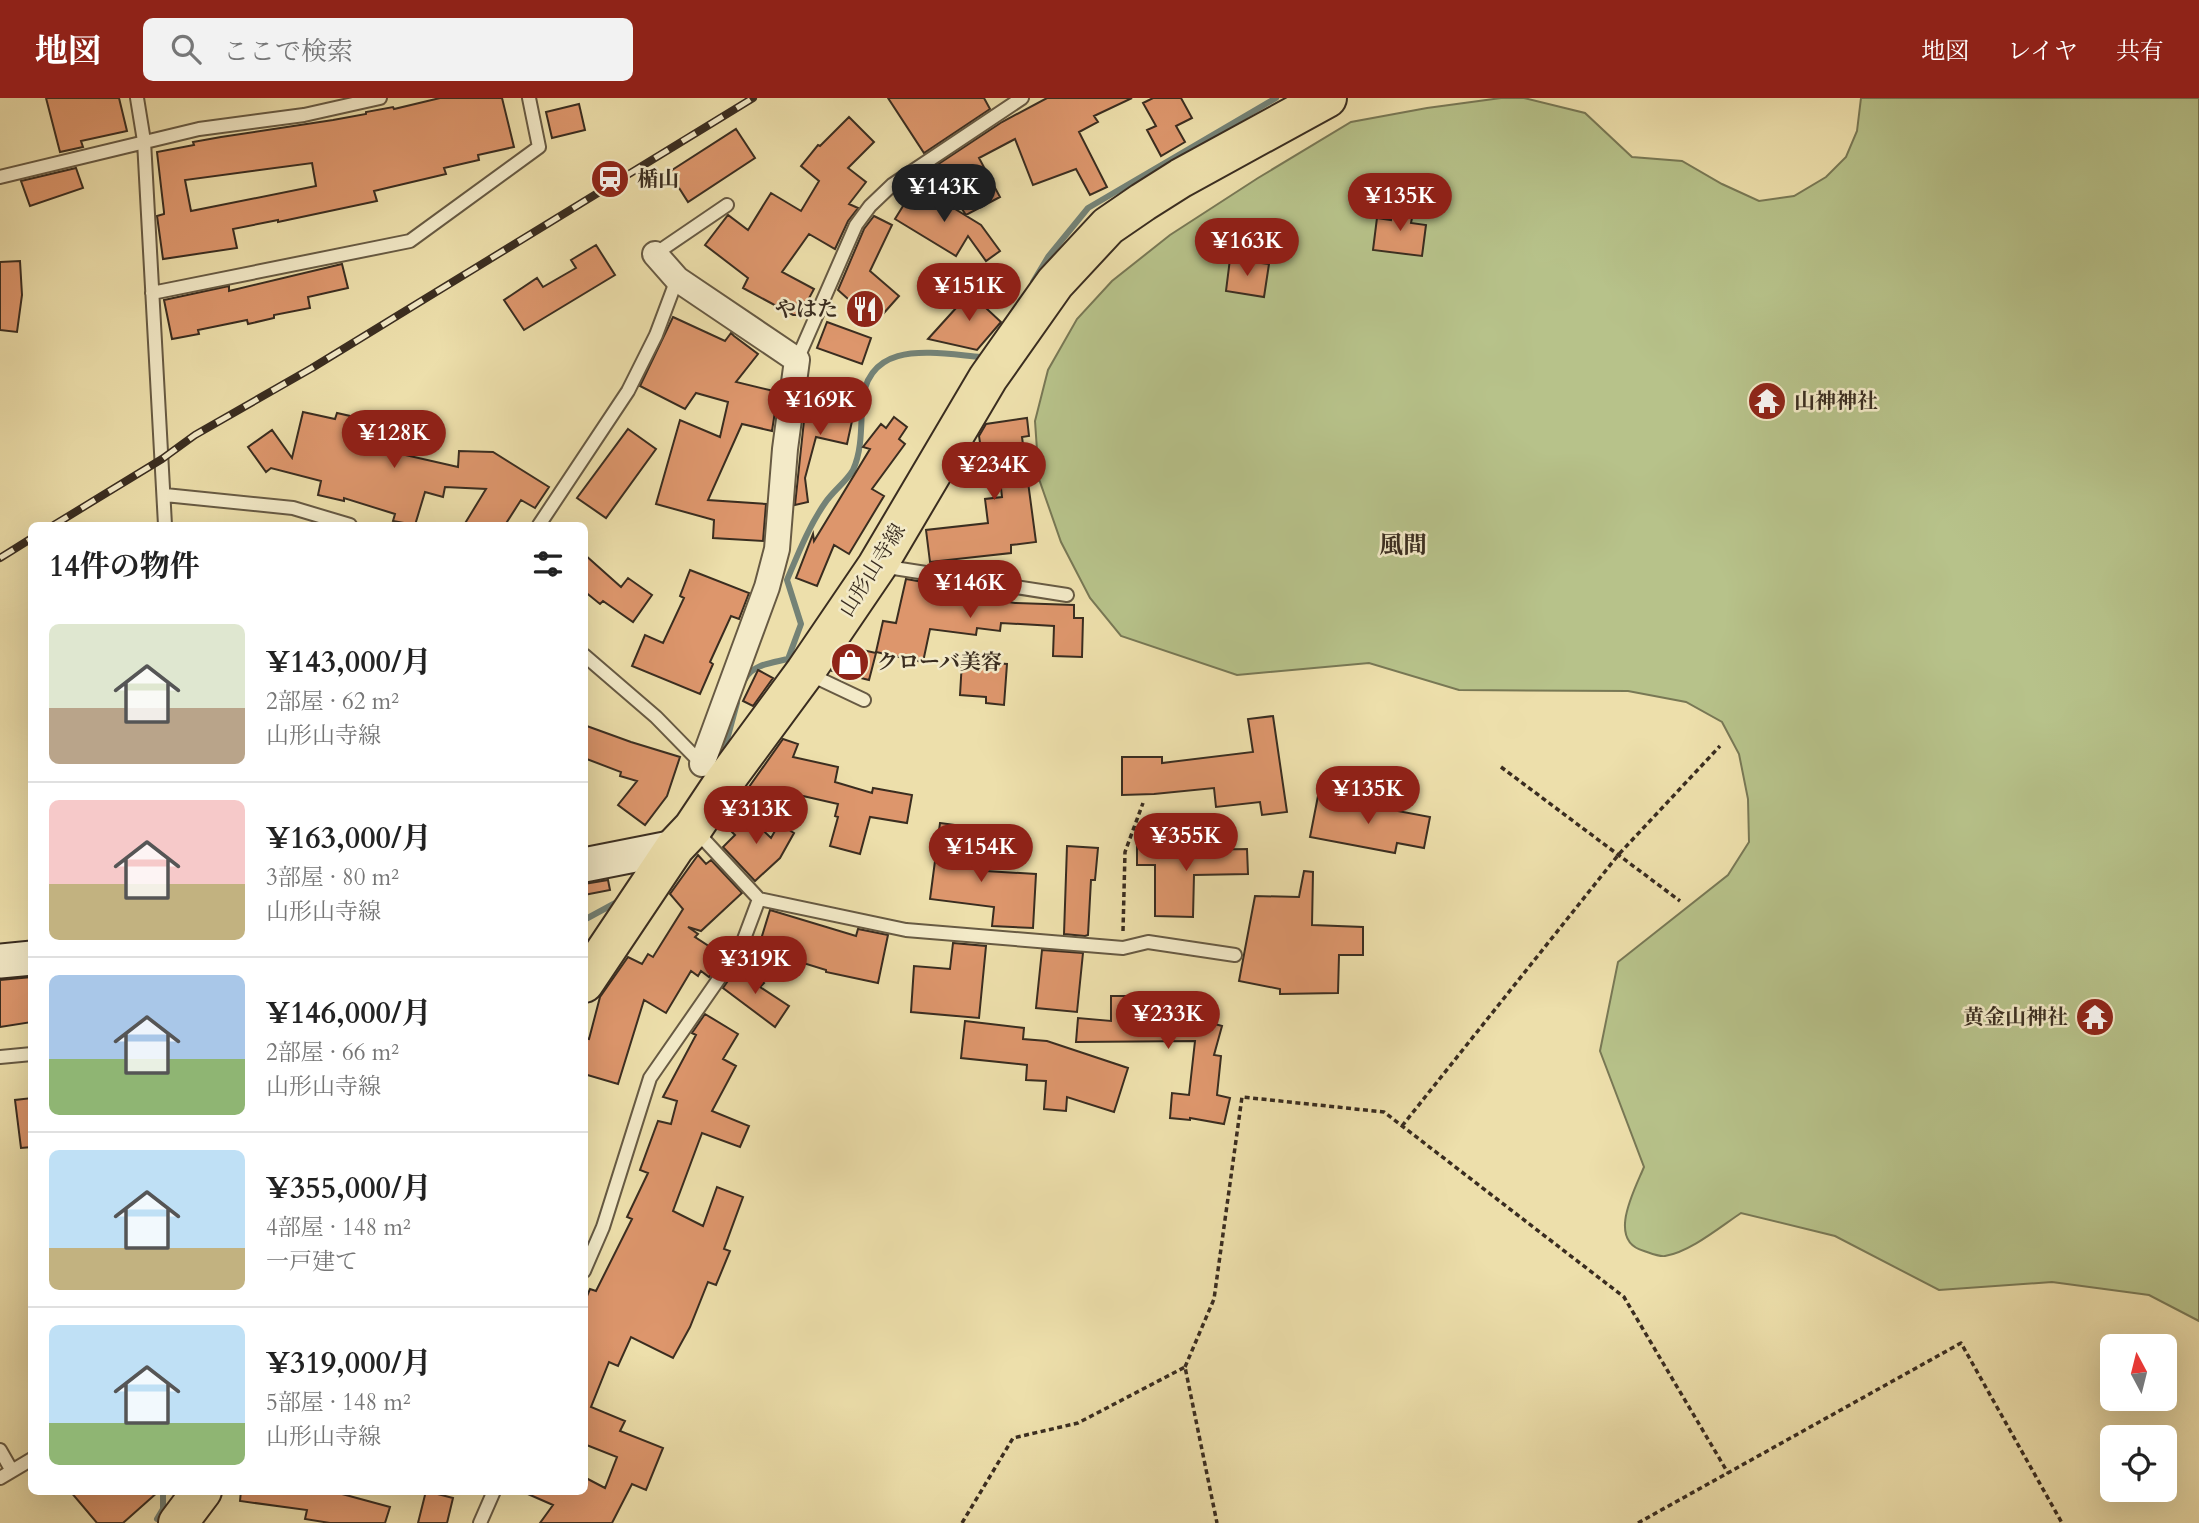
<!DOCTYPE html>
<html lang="ja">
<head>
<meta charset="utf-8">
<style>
  :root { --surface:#fff; --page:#f2f2f2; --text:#222; --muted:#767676; --line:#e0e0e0; --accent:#8f2418 }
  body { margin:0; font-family:Cardo,"Noto Serif JP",serif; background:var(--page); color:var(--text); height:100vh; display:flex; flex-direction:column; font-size:26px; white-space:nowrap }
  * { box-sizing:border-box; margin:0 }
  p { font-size:23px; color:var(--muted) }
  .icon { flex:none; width:38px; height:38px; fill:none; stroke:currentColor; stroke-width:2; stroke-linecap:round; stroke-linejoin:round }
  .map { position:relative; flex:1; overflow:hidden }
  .details { position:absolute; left:28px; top:424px; width:560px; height:973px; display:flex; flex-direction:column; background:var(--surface); border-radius:10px; box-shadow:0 7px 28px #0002 }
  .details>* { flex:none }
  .needle { width:46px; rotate:353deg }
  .controls { position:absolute; left:2100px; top:1236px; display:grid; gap:14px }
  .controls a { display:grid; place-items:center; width:77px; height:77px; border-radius:10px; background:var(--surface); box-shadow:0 7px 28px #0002; font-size:35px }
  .price { position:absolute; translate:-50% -60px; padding:0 16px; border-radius:24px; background:var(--accent); color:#fff; font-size:23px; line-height:46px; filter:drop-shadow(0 2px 4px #0008) }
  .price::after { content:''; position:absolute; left:50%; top:42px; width:21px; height:16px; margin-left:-10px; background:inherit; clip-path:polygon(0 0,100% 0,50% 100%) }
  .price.on { background:#222; color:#fff }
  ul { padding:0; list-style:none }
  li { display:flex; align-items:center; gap:21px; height:175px; padding:0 21px }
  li+li { border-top:2px solid var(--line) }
  li span { display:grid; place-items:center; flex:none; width:196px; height:140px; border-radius:10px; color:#555 }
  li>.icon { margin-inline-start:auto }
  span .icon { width:84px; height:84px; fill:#fffc; stroke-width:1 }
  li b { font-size:30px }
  h2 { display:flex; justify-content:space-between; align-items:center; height:84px; padding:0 21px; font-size:30px }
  header { display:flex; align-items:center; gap:42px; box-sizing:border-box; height:98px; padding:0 35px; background:var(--accent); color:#fff }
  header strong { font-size:33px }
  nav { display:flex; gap:38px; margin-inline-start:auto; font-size:24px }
  .search { width:490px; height:63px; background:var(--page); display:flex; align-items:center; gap:18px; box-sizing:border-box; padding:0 24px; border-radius:10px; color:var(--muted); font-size:26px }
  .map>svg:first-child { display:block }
  .green { fill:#b7c28a; stroke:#787855; stroke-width:2 }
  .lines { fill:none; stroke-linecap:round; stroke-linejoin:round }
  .stream { stroke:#748276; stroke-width:6 }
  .building { fill:#dd966c; stroke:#3a2d20; stroke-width:2; fill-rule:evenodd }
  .service-casing { stroke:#675a43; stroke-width:16 }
  .minor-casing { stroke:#675a43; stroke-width:28 }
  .secondary-casing { stroke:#3a2d20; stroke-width:37 }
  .primary-casing { stroke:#3a2d20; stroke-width:42 }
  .path { stroke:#3a2d20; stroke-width:3.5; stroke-dasharray:5 3.5; stroke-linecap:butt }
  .service { stroke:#f3eac8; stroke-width:12 }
  .minor { stroke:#f3eac8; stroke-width:24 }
  .secondary { stroke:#f3eac8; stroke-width:33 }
  .primary { stroke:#eddfab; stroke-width:38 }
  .rail-casing { stroke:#3a2d20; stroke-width:8 }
  .rail { stroke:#f3eac8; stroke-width:5; stroke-dasharray:16; stroke-linecap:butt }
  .labels { text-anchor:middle; stroke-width:5; stroke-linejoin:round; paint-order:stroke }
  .poi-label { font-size:21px; font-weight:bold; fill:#3a2d20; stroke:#f3eac8; text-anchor:start }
  .street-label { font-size:21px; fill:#3a2d20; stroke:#f3eac8 }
  .quarter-label { font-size:24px; font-weight:bold; fill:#3a2d20; stroke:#f3eac8 }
</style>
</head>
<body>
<header>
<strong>地図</strong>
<div class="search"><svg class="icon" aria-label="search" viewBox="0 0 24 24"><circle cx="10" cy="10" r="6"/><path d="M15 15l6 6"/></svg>ここで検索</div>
<nav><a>地図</a><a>レイヤ</a><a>共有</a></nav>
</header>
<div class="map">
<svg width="2199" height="1425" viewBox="0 0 2199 1425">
  <rect width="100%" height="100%" fill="#eddfab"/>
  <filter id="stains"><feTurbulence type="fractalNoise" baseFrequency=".00286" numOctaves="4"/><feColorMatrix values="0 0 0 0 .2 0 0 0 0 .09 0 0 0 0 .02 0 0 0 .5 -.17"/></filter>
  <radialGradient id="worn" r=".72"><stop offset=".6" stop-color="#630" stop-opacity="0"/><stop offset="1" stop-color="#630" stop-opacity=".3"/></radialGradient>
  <!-- green -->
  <path class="green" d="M1501,0h23l61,15 47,44 50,4 40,23 37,17 35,-5 32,-19 20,-20 11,-26 4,-33h338v1223l-50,-26 -97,-13 -113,8 -104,-54 -94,-23c-21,14 -51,39 -76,43 -6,1 -15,-3 -21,-5 -38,-10 -9,-62 0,-84l-44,-116 18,-89 110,-87 21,-33 -1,-43 -9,-45 -17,-32 -36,-20 -58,-11 -169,-1 -90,-27 -132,12 -116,-39 -31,-38 -29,-56 -22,-63 -4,-58 13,-51 29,-51 35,-38 58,-46 88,-57 93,-56 76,-14z"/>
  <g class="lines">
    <!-- stream -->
    <path class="stream" d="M1033,184l15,-25 40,-49 188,-110
      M745,581c8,-15 27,-16 43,-20l13,-35 -14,-44c11,-26 22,-54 38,-77 8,-12 21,-21 28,-33 9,-19 8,-44 9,-64 4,-68 71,-53 119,-49l3,-3
      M725,649l12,-44
      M584,822l35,-19
      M157,1421l6,-10v-18"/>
  </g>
  <!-- building -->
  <path class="building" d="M46,0h73l8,33 -46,10 2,6 -23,5z
    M440,0h62l12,49 -36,8 1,5 -35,8 2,6 -72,17 3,10 -99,21v-2l-45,9 4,19 -74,11 -6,-43 7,-2v-2l-7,-60 37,-7 -1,-3 28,-5 112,-17 33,-6v-2l27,-5 1,2zM312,65l4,23 -125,25 -6,-31z
    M888,0h96l6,11 -66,44z
    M1047,0h85l-38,18 4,6 -19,10 28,55 -17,8 -14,-26 -43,16 -18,-46 -36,19 21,39 -34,18 -32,-48 68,-45z
    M1153,0h28l11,20 -16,8 9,16 -24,14 -14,-26 9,-4 -13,-23z
    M579,6l6,26 -33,8 -6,-26z
    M849,19l25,25 -26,26 18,14 -17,22 9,4 -10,13 -13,28 -26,-15 -27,38 32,17 -14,26h-7l-50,-27 5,-10 -43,-33 23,-30 20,15 23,-37 30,18 18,-30 -18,-15 17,-21 2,1z
    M736,31l19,29 -67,44 -19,-30z
    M76,70l7,20 -53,18 -9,-25z
    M916,87l65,40 19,26 -14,10 -18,-25 -12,20 -61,-37z
    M1393,107l21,3 -3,15 15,2 -4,31 -49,-6 4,-32 14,2z
    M874,118l18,9 -22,46 29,25 -24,27 -37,-33 26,-61z
    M596,147l19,30 -91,55 -20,-30 33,-22 6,9 33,-19 -5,-8z
    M1230,161l39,5 -5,33 -38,-6z
    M20,163l2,34 -5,37 -17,-2v-68z
    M342,166l6,24 -40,9 2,11 -36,7v3l-26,6 -1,-4 -49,10 1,4 -27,5 -8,-39 65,-14v5z
    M976,188l18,16 -7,7 14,13 -24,28 -49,-11z
    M673,219l52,24 6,-8 3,3 24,18 -22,28 42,10 -6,39 -30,-7 -34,76 58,4 -3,37 -50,-3 1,-18 -58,-16 24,-84 40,17 8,-35 -32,-9 -11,16 -45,-23z
    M827,224l44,16 -9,26 -45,-16z
    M806,304l48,10 -7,32 -31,-7 -11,41 3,24 -13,3z
    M303,314l32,7 2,-6 40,9 1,-2 31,10 -8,24 57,13 1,-16 34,1 56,35 -14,21 -14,-8 -16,25h-41l22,-36 -41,-2 -2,10 -18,-5 -10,33 -22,-4 2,-7 -51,-16v3l-26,-6 3,-14 -50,-13 -5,4 -18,-25 24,-17 20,28z
    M894,319l13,10 -8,12 6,5 -33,45 12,7 -35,58 -15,-9 -17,41 -21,-8 17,-44 1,7 56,-92 -7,-2 18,-23 5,4z
    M1027,320l2,18 -7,1 14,105 -25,3v8l-81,9 -4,-32 62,-7 -3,-24 17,-2 -4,-36 -15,2 -4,-27 7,-12z
    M628,331l28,20 -50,69 -29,-20z
    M584,456l37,33 7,-9 24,17 -19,27 -30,-21 -3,3 -16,-13z
    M690,472l59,23 -10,26 -8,-3 -21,46 3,2 -13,30 -68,-28 13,-31 18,8 21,-45 -4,-2z
    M906,481l46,8 -1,7 64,9 59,2v13h9l-1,39 -29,-1 1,-30 -53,-3 -1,8 -23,-3 -1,7 -46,-6 -7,33 -47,-10 7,-31 13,2z
    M849,549l27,6 -7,27 -37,-9z
    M962,563l45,3 -3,41 -18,-2v-6l-26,-2z
    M758,572l15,8 -20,28 -10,-5z
    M1273,618l14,96 -25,3 -2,-13 -44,5 -2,-19 -60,6 -32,1v-38h40v6l91,-11 -5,-33z
    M584,627l47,17 49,15 -13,39 -22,29 -27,-20 19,-24 -17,-5 1,-4 -37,-14z
    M783,641l15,5 -5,13 45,10 -3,15 37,11 1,-5 39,7 -5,28 -37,-6 -10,37 -30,-8 8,-29 -3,-1 3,-12 -57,-13 -2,7 -30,-11z
    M1318,698l112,21 -6,31 -27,-5 -2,10 -85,-16z
    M744,714l27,26 8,-14 15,9 -14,25 -25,23 -32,-34 12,-12 -7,-7z
    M940,725l23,3 -5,38 28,4v3l50,3 -3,54 -41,-2 2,-19 -64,-8z
    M1137,747l48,1v4l62,-1 1,25 -54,1 -1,42 -38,-1v-51h-18z
    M1067,748l31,2 -3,32h-4l-3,55 -3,1 -21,-2z
    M698,757l8,9 5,-4 31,33 -41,38 -13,-4 10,7 -3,3 29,19 -15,21 -8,-6 -3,5 -7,-5 -25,42 -22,-13 -26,84 -34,-10v-36l5,1 11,-42 28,-40 14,7 6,-10 5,3 30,-48 -13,-15z
    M1304,773l9,1 -1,53 51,2v28h-24l-1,38 -58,1v-5l-41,-8 16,-85 44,1z
    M608,782l2,10 -26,5v-11z
    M770,812l86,26 2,-7 30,6 -10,48 -52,-11v-2l-68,-21z
    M953,845l33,3 -7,72 -68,-6 3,-46 36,3z
    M1042,852l41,3 -6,59 -41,-4z
    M739,867l25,18 -4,4 29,19 -14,21 -52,-39z
    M32,879v45l-32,5v-47z
    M1111,898h23v11l52,1v8l36,10 -8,29 7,1 -4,39 13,3 -6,26 -34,-6v2l-20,-2 2,-25 17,2 6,-54 -119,1 2,-24 33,3z
    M705,916l33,20 -15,25 13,7 -24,45 37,15 -9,21 -38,-14 -29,78 30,15 14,-39 26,10 -19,52 6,2 -14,34 -8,-3 -18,45 -17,31 -42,-21 -13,29 -9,-4 -18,45 34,14 -5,10 43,17 -17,42 -14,-6 -20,39h-72l13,-18 -32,-14h63v-14l21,11 12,-31 -33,-13v-141l6,-14 6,2 36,-72 -5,-2 21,-44 -8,-3 18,-49 13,3 6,-23 -14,-4 33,-62 -4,-2z
    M965,923l59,7 -1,11 24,2 81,27 -14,44 -47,-15 -1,14 -22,-2 2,-28 -20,-1 1,-15 -66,-7z
    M32,1000v49l-11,1 -6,-48z
    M70,1393h89l-36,32h-26z
    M241,1393h90l59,16 -5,16h-55l-25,-4 2,-9 -67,-9z
    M426,1393l27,7 -6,25h-29z"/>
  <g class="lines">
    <defs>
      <path id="service" d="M137,0l7,43 21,384
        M0,79l199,-48 105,-14 76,-17
        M655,156l72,-49
        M152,195l258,-52 129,-94 -10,-49
        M797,262l59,-135 14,-19 22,-21 130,-87
        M165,397l128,13 57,17
        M539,427l89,-134 28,-56 21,-56
        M881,468l186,29
        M584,557l72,62 46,47
        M809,576l55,26
        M759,801l147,31 217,18 25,-6 87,13
        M0,959l32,-3
        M584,1173l19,-44 47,-149 91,-131 18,-48 -62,-67
        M0,1352l12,21
        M0,1380l32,-19
        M480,1425l14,-32"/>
      <path id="minor" d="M655,156l22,25 120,81 -12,89 -8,100 -10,38 -65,177"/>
      <path id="secondary" d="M584,767l91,-18
        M0,863l32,-3"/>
      <path id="primary" d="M584,885l91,-136 18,-19 28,-42 84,-114 72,-106 111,-188 67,-95 53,-57 35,-24 38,-24 146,-80
        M178,1425l24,-32"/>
    </defs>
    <!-- service casing -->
    <use href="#service" class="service-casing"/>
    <!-- minor casing -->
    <use href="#minor" class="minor-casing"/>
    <!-- secondary casing -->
    <use href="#secondary" class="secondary-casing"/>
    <!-- primary casing -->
    <use href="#primary" class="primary-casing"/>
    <!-- path -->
    <path class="path" d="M1501,669l179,134
      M1123,833l2,-79 18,-49
      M1402,1028l217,-272 101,-108
      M1185,1269l29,-68 28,-202 142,15 240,185 104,176
      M962,1425l51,-85 65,-15 107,-56 32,156
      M1638,1425l323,-180 101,180"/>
    <!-- service -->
    <use href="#service" class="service"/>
    <!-- minor -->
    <use href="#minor" class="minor"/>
    <!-- secondary -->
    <use href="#secondary" class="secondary"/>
    <!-- primary -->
    <use href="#primary" class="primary"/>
    <defs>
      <path id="rail" d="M54,427l108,-66 33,-24 117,-67 441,-270
        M0,460l32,-20"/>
    </defs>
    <!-- rail casing -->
    <use href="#rail" class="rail-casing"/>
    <!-- rail -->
    <use href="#rail" class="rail"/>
  </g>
  <!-- icons -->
  <defs>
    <symbol id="station-disc" viewBox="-11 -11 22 22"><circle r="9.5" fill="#8f2418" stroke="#f3eac8"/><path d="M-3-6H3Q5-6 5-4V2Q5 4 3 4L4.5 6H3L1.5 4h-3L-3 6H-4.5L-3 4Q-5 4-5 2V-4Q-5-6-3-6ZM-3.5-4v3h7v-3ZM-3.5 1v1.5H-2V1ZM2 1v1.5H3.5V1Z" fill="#fff"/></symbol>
    <symbol id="restaurant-disc" viewBox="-11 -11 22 22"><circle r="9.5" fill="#8f2418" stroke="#f3eac8"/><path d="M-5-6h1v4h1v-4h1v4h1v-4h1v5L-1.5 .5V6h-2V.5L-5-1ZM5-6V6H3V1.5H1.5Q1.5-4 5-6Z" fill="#fff"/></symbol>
    <symbol id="temple-disc" viewBox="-11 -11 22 22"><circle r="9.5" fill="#8f2418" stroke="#f3eac8"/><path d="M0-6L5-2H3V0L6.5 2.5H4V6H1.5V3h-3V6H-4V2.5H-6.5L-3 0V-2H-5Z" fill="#fff"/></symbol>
    <symbol id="shop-disc" viewBox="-11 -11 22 22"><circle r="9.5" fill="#8f2418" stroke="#f3eac8"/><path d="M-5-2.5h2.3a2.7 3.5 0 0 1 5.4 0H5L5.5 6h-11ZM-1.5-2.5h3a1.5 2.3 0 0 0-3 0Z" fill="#fff"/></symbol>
  </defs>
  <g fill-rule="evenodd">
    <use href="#station-disc" x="588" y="59" width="44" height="44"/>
    <use href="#restaurant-disc" x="843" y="189" width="44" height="44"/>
    <use href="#temple-disc" x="1745" y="281" width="44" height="44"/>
    <use href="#shop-disc" x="828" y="542" width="44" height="44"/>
    <use href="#temple-disc" x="2073" y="897" width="44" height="44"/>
  </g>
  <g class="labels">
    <!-- poi labels -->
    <g class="poi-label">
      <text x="637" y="88">楯山</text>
      <text x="838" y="218" text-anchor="end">やはた</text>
      <text x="1794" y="310">山神神社</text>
      <text x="877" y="571">クローバ美容</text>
      <text x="2068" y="926" text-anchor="end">黄金山神社</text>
    </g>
    <!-- street labels -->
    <g class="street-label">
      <text transform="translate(872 472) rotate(-58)" y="7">山形山寺線</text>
    </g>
    <!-- quarter labels -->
    <g class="quarter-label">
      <text x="1403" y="455">風間</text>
    </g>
  </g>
  <rect width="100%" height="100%" filter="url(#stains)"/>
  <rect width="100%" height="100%" fill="url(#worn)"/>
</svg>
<div class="controls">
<a><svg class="needle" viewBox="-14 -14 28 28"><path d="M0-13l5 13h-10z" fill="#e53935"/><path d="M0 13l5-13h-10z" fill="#767676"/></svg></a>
<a><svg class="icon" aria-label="locate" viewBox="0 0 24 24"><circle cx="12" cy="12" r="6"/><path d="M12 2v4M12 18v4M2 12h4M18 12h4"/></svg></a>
</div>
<b class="price on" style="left:944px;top:126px">¥143K</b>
<b class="price" style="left:1400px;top:135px">¥135K</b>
<b class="price" style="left:1247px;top:180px">¥163K</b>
<b class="price" style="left:969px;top:225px">¥151K</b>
<b class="price" style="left:820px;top:339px">¥169K</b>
<b class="price" style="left:394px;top:372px">¥128K</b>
<b class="price" style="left:994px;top:404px">¥234K</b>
<b class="price" style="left:970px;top:522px">¥146K</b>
<b class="price" style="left:1368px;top:728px">¥135K</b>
<b class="price" style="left:756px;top:748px">¥313K</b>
<b class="price" style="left:1186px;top:775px">¥355K</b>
<b class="price" style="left:981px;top:786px">¥154K</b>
<b class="price" style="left:755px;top:898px">¥319K</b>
<b class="price" style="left:1168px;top:953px">¥233K</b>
<section class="details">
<h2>14件の物件<svg class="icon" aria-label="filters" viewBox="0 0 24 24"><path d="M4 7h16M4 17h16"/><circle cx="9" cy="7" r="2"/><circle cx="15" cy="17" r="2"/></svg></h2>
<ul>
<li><span style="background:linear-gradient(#dfe7d0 60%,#b9a48a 0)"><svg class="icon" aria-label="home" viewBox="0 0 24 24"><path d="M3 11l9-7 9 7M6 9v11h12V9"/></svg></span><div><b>¥143,000/月</b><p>2部屋 · 62 m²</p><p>山形山寺線</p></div></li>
<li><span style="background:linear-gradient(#f6c9c9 60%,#c2b280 0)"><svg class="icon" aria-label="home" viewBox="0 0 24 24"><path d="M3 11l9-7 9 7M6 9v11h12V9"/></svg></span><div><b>¥163,000/月</b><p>3部屋 · 80 m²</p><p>山形山寺線</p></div></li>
<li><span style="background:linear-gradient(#a9c7e8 60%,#8fb573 0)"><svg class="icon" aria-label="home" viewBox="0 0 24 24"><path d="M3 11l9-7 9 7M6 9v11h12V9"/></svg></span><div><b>¥146,000/月</b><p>2部屋 · 66 m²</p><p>山形山寺線</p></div></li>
<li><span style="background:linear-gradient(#bfe0f5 70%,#c2b280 0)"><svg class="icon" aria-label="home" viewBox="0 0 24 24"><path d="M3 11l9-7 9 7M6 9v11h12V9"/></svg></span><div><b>¥355,000/月</b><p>4部屋 · 148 m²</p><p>一戸建て</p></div></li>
<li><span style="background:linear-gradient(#bfe0f5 70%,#8fb573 0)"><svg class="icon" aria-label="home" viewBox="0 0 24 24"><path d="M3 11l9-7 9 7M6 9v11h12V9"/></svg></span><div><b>¥319,000/月</b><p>5部屋 · 148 m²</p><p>山形山寺線</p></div></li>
</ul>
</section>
</div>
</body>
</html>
